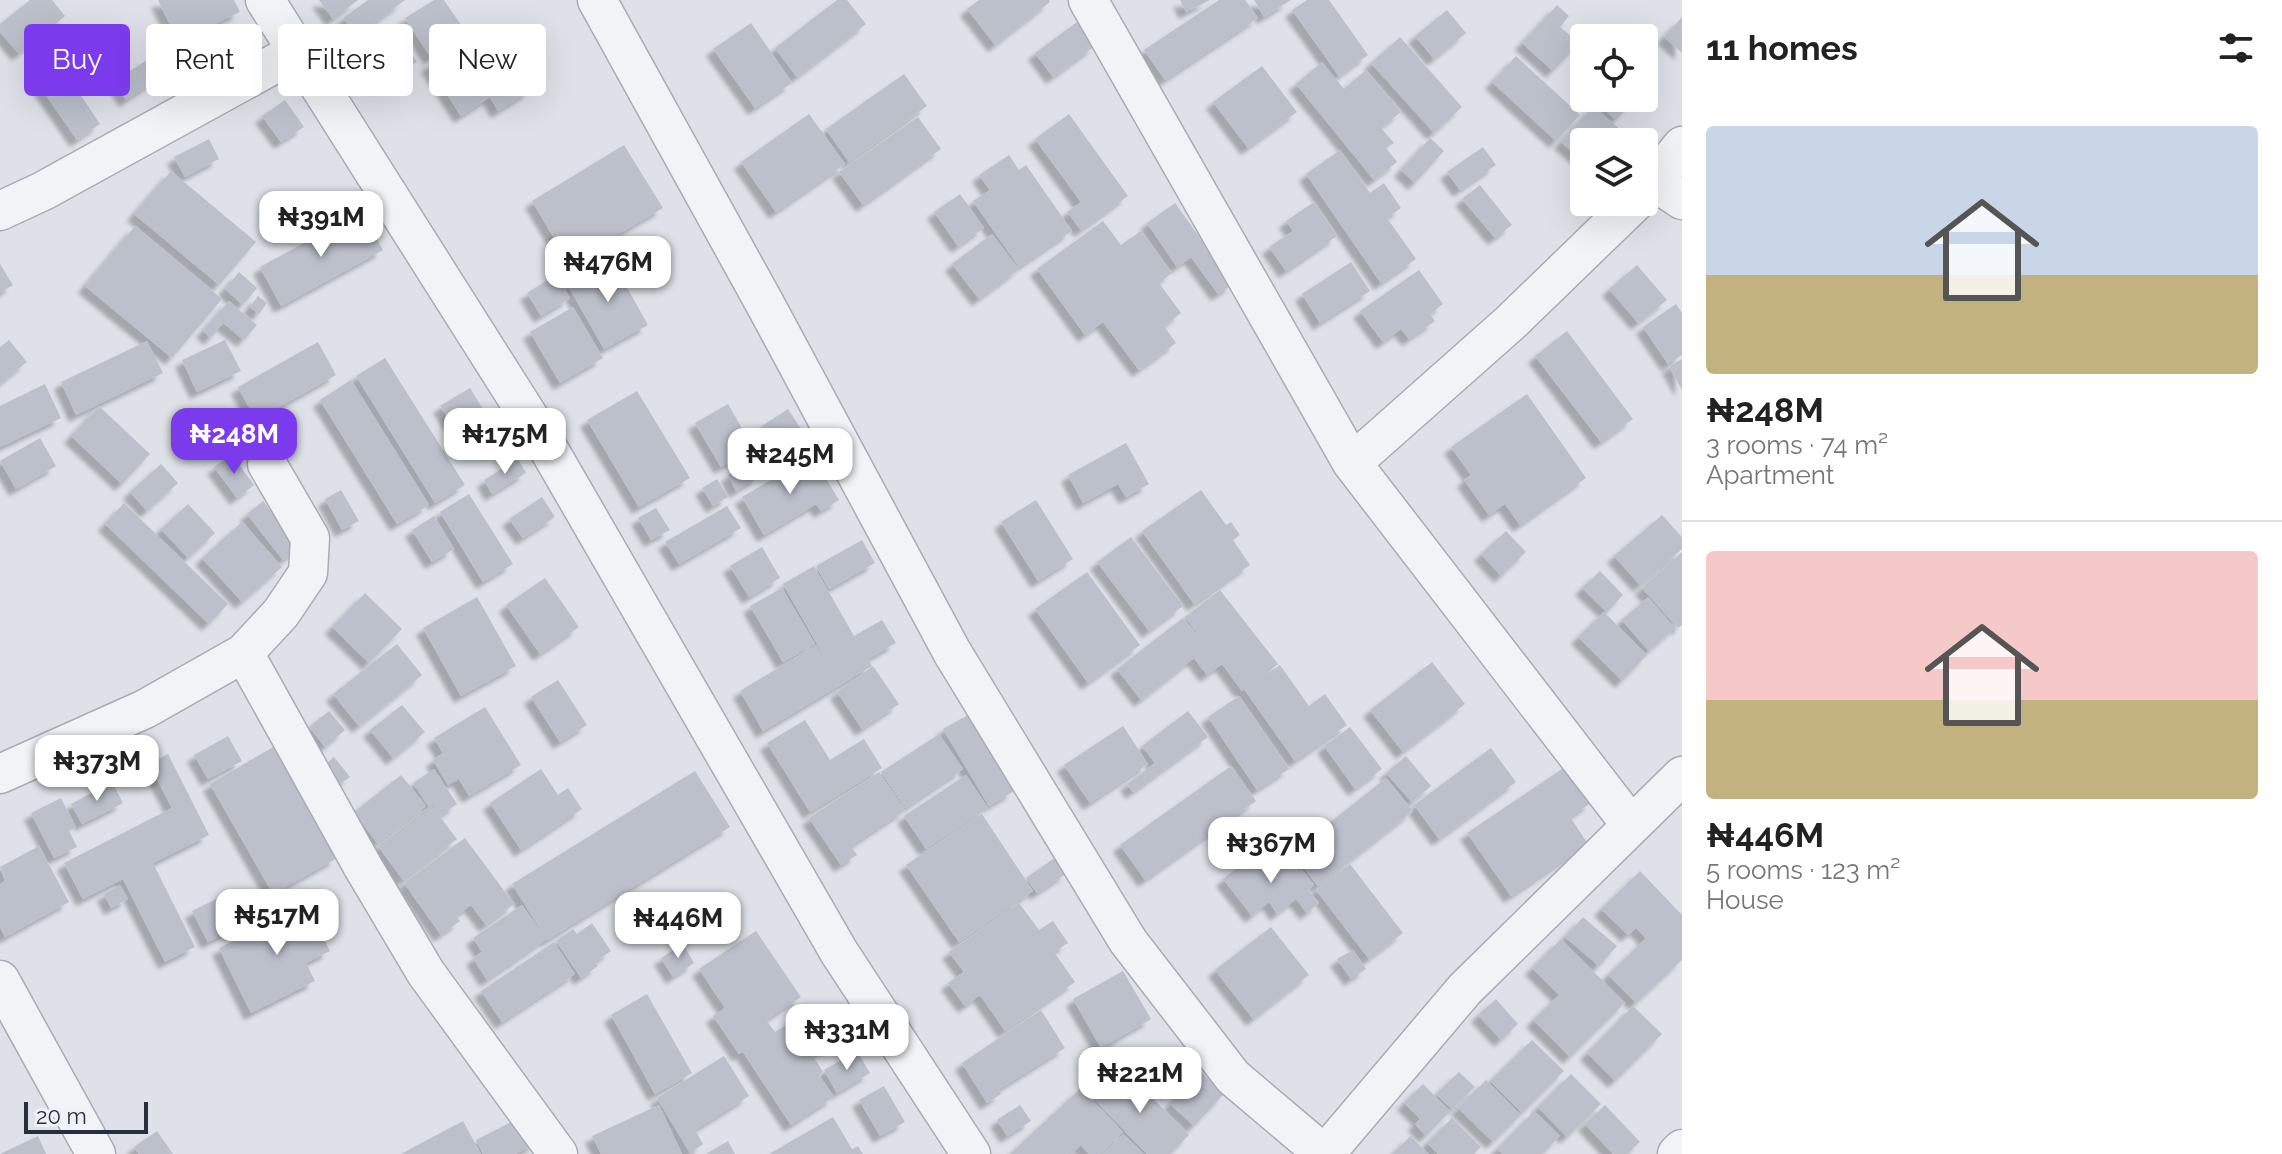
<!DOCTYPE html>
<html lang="en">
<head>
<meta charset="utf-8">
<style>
  :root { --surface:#fff; --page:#f6f6f6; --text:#222; --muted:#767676; --line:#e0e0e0; --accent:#7c3aed }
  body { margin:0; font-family:Raleway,sans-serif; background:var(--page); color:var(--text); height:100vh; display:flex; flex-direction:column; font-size:30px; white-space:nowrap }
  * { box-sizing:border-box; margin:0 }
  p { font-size:26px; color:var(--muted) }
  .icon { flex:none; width:44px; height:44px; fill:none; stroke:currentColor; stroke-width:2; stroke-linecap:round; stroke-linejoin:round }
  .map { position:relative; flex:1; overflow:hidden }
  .sheet { display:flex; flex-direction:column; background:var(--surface); width:600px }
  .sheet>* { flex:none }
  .hud { position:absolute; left:24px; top:24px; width:760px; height:72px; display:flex; gap:16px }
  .fabs { position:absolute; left:1570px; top:24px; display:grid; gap:16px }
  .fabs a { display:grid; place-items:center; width:88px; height:88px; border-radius:8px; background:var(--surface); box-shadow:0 8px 32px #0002; font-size:40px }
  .scale { position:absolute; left:24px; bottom:20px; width:124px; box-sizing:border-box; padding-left:8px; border:4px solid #272f3f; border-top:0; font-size:22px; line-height:28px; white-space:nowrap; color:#272f3f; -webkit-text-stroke:6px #eef1f6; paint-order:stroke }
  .price { position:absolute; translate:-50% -68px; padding:0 18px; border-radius:16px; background:#fff; color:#222; font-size:26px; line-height:52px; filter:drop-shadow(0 2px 4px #0008) }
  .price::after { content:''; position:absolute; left:50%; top:48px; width:24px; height:18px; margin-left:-12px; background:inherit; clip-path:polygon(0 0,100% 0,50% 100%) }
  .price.active { background:var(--accent); color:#fff }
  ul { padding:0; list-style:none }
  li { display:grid; align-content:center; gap:16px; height:424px; padding:0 24px }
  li+li { border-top:2px solid var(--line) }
  li span { display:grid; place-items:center; height:248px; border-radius:8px; color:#555 }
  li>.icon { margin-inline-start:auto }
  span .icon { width:144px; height:144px; fill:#fffc; stroke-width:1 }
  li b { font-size:34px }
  h2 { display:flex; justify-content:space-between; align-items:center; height:96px; padding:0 24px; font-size:34px }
  .pill { padding:0 28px; border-radius:8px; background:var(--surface); box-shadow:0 8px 32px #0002; font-size:28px; line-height:72px }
  .pill.active { background:var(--accent); color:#fff }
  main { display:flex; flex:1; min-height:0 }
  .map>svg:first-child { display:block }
  .building { fill:#bbc0cb; filter:url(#shadow) }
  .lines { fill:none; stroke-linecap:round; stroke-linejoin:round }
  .minor-casing { stroke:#a7acb5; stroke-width:41 }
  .minor { stroke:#f1f3f6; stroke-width:38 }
</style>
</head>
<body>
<main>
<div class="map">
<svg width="1682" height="1154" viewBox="0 0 1682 1154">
  <defs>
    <filter id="shadow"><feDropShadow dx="-7" dy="7" stdDeviation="2" flood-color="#0004"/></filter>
  </defs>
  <rect width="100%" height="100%" fill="#dee2e8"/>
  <!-- building -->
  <path class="building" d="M30,0h22l13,16 -46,38 -19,-22v-8z
    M158,0h76l6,12 -62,29z
    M319,0h39l-25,19z
    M368,0h37l-48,36 -14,-18z
    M434,0h10l23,34 -36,24 -26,-40z
    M837,0h10l19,24 -69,53 -22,-29z
    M979,0h70l1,2 -55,43 -28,-36z
    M1180,0h30l-24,12z
    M1219,0h26l13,18 -93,62 -21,-30z
    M1254,0h37l-27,17z
    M1307,0h22l39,55 -29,21 -47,-66z
    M1557,5l12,11 -9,11 19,16 -26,28 -31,-28z
    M1447,10l19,23 -32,26 -19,-23z
    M1682,17v36l-18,-16z
    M1077,22l18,24 -42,31 -18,-24z
    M751,23l41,60 -37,25 -42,-59z
    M490,25l41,65 -33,21 -8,-14 -29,19 -33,-51z
    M1400,37l62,70 -28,26 -63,-70z
    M402,39l15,23 -39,25 -15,-22z
    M1516,56l64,59 -24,26 -64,-59z
    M147,60l12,18 -33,22 -12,-19z
    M1322,62l22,27 22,-19 35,42 -20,16 13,15 -8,5 11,14 -23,18 -78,-96z
    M1262,66l35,46 -49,36 -35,-46z
    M63,69l37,55 -23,16 -38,-55z
    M904,74l23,32 -78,56 -23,-33z
    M1600,98h35l-19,22 -20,-18z
    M285,100l19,27 -23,15 -19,-26z
    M1593,106l42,36h-51v20l-23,-20z
    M809,114l36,50 -69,48 -35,-50z
    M1069,114l59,82 -47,34 -14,-18 14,-10 -46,-63z
    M918,117l23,32 -78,56 -24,-33z
    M1430,138l14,13 -29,32 -14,-13z
    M209,139l10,20 -34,18 -11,-20z
    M624,145l39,63 -94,55 -37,-62z
    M1483,147l13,18 -36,25 -13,-18z
    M1340,150l30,43 14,-10 17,25 -14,10 29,41 -35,24 -75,-109z
    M1009,155l10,15 7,-5 46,66 -53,36 -46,-66 17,-11 -11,-15z
    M171,171l85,71 -37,43 -85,-71z
    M1480,185l32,40 -17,13 -33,-39z
    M960,194l24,34 -26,18 -24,-34z
    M1314,202l23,34 -51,35 -17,-24 24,-16 -7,-10z
    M1175,203l58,81 -15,10 -27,-37 -14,10 -30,-44z
    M361,212l22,38 -102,56 -21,-39z
    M1103,221l18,24 20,-14 31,42 -13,10 22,30 -17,13 12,17 -37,27 -36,-48 -18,13 -48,-66z
    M135,226l87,73 -50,59 -87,-72z
    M992,234l27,35 -40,30 -27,-35z
    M611,259l37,66 -44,24 -37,-65z
    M1351,262l19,29 -50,32 -18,-29z
    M0,264l13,21 -13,8z
    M1637,265l30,35 -29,23 -29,-34z
    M1419,270l24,34 -13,10 5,7 -26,18 -8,-10 -18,13 -23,-31z
    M239,272l18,16 -14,17 -18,-16z
    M556,275l14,23 -29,18 -14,-23z
    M258,296l9,7 -8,11 -9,-7z
    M229,301l28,24 -13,15 -21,-17 -12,15 -8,-7z
    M1676,304l6,9v42l-14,9 -25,-37z
    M573,307l30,51 -43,25 -30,-51z
    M1567,331l66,88 -32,23 -66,-86z
    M9,340l18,22 -27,22v-37z
    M225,340l16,31 -44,21 -15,-32z
    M147,341l16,32 -87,42 -15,-33z
    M318,342l18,33 -80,45 -18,-33z
    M385,358l80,127 -30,18 -79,-127z
    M1682,359v31l-13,-24z
    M351,380l78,125 -32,19 -77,-124z
    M45,384l16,34 -61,29v-41z
    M470,388l16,26 -29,18 -17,-26z
    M637,391l53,87 -51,29 -52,-87z
    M1527,394l59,84 -66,47 -15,-21 -16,11 -25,-35 7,-5 -20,-28z
    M728,404l26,45 -33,18 -26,-44z
    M99,406l51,48 -28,30 -51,-48z
    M788,409l17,26 -27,17 -16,-26z
    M40,438l16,28 -40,23 -16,-28z
    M1126,443l23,41 -23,13 -8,-13 -35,19 -15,-28z
    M232,455l22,30 -17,13 -23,-31z
    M812,456l27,44 -18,11 -5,-7 -52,31 -22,-38z
    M518,459l8,14 -34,21 -8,-14z
    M750,462l9,15 -23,14 -8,-16z
    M161,464l17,19 -31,28 -17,-19z
    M717,479l11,18 -15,9 -11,-18z
    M341,490l18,31 -17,9 -17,-31z
    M1201,490l25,35 5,-3 9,13 -7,5 17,25 -56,39 -52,-73z
    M469,494l44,70 -30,18 -43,-70z
    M542,497l13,20 -32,21 -14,-19z
    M1036,500l37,59 -35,22 -37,-59z
    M263,501l37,47 -17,12 -36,-46z
    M124,503l104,101 -19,20 -104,-100z
    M188,504l27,29 -27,25 -27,-29z
    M727,506l14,22 -62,36 -14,-22z
    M656,508l14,22 -19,10 -13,-22z
    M1662,515l20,22v12l-42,36 -26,-29z
    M434,516l20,33 -22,13 -20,-32z
    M242,522l40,45 -40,35 -40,-44z
    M1506,531l20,21 -25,24 -20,-22z
    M1131,537l52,69 -34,25 -52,-69z
    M862,540l13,23 -46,26 -13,-23z
    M762,547l18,31 -31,19 -19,-31z
    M1682,552v73l-4,3 -36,-40z
    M814,566l40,70 28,-16 14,23 -28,16 4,7 -109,65 -23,-40 76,-46 21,34 -54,-95z
    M1600,571l23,24 -16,17 -25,-24z
    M1087,572l53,73 -52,38 -53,-74z
    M545,578l34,49 -39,27 -34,-49z
    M782,588l33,56 -32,18 -33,-56z
    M1220,590l58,74 -17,14 19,-13 29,41 16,-12 22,31 -52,36 -51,-72 -2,2 -20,-27 -15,11 -13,-17 -53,42 -24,-31 66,-51 26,30 -24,-31z
    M365,593l37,36 -33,34 -37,-36z
    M477,597l39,69 -55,30 -38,-68z
    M1648,597l27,31 -26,23 -27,-31z
    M1604,612l43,43 -25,26 -44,-44z
    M397,644l25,31 -63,51 -26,-32z
    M1432,662l33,42 -62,48 -33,-42z
    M873,666l26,38 -37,25 -25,-37z
    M558,680l29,45 -27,17 -29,-45z
    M1239,696l50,73 -32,21 -49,-73z
    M402,705l23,27 -32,26 -23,-28z
    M485,707l36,58 -52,31 -10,-17 -11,6 -15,-25 10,-7 -9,-15z
    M329,711l16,19 -20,17 -16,-20z
    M1188,711l20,26 -75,55 -6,-8 28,-21 -13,-17z
    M968,715l46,76 -25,15 -46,-77z
    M805,720l25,40 34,-21 18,29 -72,44 -43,-69z
    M1123,726l25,38 -58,39 -26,-38z
    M1350,727l32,42 -27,20 -31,-43z
    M939,734l24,35 -58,39 -24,-36z
    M228,736l14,25 -34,18 -14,-24z
    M273,747l64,111 -64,36 -63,-110z
    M1491,748l25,34 -77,57 -25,-34z
    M168,754l41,81 -56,28 42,84 -30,15 -42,-83 -40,20 -19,-36 108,-55 -23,-44z
    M1406,756l25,30 -19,16 -26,-29z
    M334,757l16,20 -13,9 -15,-19z
    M1231,766l25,35 -111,79 -25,-35z
    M1565,767l26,36 -21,14 18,27 -77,52 -44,-63z
    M434,769l23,35 -17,12 -8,-12 -4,2 -15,-23z
    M541,769l17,26 10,-7 14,21 -61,41 -31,-47z
    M695,771l35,56 -183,113 -35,-56z
    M879,772l26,38 -54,36 6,9 -16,10 -32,-47z
    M401,775l25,31 -49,37 -23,-31z
    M966,775l22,33 -62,41 -22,-33z
    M1386,778l27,33 -95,75 -26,-33z
    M112,782l11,21 -41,21 -11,-20z
    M61,798l15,29 -7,4 8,16 -23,11 -23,-45z
    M431,805l26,34 -54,41 -25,-34z
    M982,814l51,77 -74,51 -53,-77z
    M465,838l49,66 -28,21 -15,-20 -15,11 4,5 -19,14 -37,-52z
    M39,846l30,56 -64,35 -5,-10v-43l5,-3 -5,-14z
    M1262,849l15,20 15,-12 22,28 -6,5 11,13 -12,10 -11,-14 -19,15 -8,-12 -17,14 -29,-37z
    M1056,857l11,16 -30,20 -11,-15z
    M1350,864l53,69 -34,26 -53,-69z
    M1640,871l42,44v45l-46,43 -28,-28 38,-37 -10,-10 -8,7 -27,-26z
    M120,885l8,14 -17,9 -7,-14z
    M236,889l16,31 -44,22 -16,-31z
    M315,901l14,28 -8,4 9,18 -24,12 9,18 -64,32 -32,-65z
    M1019,903l20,27 14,-9 15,22 -14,9 21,30 -70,49 -25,-36 -15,11 -17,-23 16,-11 -15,-20z
    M522,905l24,34 -59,41 -14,-22 9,-6 -9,-14z
    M1583,917l34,29 -18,20 -34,-29z
    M592,923l19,28 -16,11 3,4 -17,12 -25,-37 17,-12 4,5z
    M1271,927l38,48 -56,44 -38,-49z
    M756,931l45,66 -35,23 9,12 40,-25 22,34 -24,15 10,16 -4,3 15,22 -43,28 -48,-73 -4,2 -26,-38 12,-8 -26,-39z
    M1561,939l64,64 -55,54 -37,-37 26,-25 -27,-27z
    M554,942l21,32 -73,48 -21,-31z
    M683,944l11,19 -21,14 -12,-19z
    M1353,950l13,19 -15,10 -14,-20z
    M1123,971l28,48 -50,29 -28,-49z
    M647,994l45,79 -37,21 -44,-79z
    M1496,999l22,25 -17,16 -23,-25z
    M1633,1006l29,28 -47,47 -28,-28z
    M1041,1010l24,38 -67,42 3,4 -14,9 -25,-40z
    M1532,1040l32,31 -42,42 -32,-32z
    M857,1051l13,22 -33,20 -13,-23z
    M724,1056l25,40 -54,34 8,14 -13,9 -33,-55z
    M1123,1068l66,67 -19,19h-23l-54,-56z
    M1200,1071l24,23 -30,32 -24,-22z
    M1459,1072l16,15 -23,22 -16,-15z
    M1571,1074l30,30 -34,33 -29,-30z
    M1486,1080l35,35 -28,27 -35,-34z
    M1423,1084l27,27 -24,25 -11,-12 5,-5 -16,-16z
    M884,1086l21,36 -25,14 -21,-36z
    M1081,1088l42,44 -24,22h-10l-8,-9 -10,9h-61z
    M659,1105l23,49h-81l-9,-18z
    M1020,1105l11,16 -24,15 -10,-16z
    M1605,1105l35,37 -13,12h-14l-28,-30z
    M1534,1111l26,25 -18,18h-39l-6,-5z
    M523,1116l13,28 -21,10h-32l-7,-14z
    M833,1117l19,32 6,-3 5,8h-94z
    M1452,1118l29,29 -7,7h-36l-11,-11z
    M463,1121l18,33h-80z
    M157,1131l16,23h-34l-5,-7z
    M1123,1134l21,20h-41z
    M38,1136l8,18h-46z
    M1410,1136l19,18h-36z
    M728,1141l7,13h-29z"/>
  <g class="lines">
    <defs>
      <path id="minor" d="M265,0l279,441 295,511 132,202
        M597,0l168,304 187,348 176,289 105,136 91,77
        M1088,0l264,463 279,362
        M1655,182l27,18
        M1644,193l38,-47
        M0,211l43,-20 253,-139
        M1352,463l158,-140 125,-121
        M244,653l119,214 63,106 132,181
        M0,774l145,-65 99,-56 37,-40 27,-40 2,-35 -43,-74
        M0,980l96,174
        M1325,1154l140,-165 217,-213
        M1677,1154l5,-5"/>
    </defs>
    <!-- minor casing -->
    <use href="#minor" class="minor-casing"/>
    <!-- minor -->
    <use href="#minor" class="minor"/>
  </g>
</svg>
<div class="fabs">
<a><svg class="icon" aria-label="locate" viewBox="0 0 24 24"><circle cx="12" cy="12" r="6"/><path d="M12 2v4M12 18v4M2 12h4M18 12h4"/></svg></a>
<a><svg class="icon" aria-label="layers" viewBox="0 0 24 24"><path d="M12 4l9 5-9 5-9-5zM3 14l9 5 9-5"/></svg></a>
</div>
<div class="scale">20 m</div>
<b class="price" style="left:321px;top:259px">₦391M</b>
<b class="price" style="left:608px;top:304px">₦476M</b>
<b class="price active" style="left:234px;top:476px">₦248M</b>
<b class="price" style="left:505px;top:476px">₦175M</b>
<b class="price" style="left:790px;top:496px">₦245M</b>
<b class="price" style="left:97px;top:803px">₦373M</b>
<b class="price" style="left:1271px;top:885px">₦367M</b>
<b class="price" style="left:277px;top:957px">₦517M</b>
<b class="price" style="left:678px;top:960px">₦446M</b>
<b class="price" style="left:847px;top:1072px">₦331M</b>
<b class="price" style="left:1140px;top:1115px">₦221M</b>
<div class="hud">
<a class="pill active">Buy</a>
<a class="pill">Rent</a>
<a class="pill">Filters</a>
<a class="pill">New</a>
</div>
</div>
<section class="sheet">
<h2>11 homes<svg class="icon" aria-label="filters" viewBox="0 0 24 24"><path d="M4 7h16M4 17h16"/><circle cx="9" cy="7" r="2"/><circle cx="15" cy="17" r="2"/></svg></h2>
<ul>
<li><span style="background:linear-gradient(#c9d6e8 60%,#c2b280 0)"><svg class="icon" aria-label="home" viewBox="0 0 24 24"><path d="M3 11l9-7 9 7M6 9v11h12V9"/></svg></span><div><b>₦248M</b><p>3 rooms · 74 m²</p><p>Apartment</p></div></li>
<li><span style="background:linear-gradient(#f6c9c9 60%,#c2b280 0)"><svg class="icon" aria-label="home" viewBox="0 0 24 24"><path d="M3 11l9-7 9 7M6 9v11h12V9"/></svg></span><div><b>₦446M</b><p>5 rooms · 123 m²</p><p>House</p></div></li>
</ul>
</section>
</main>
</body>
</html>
